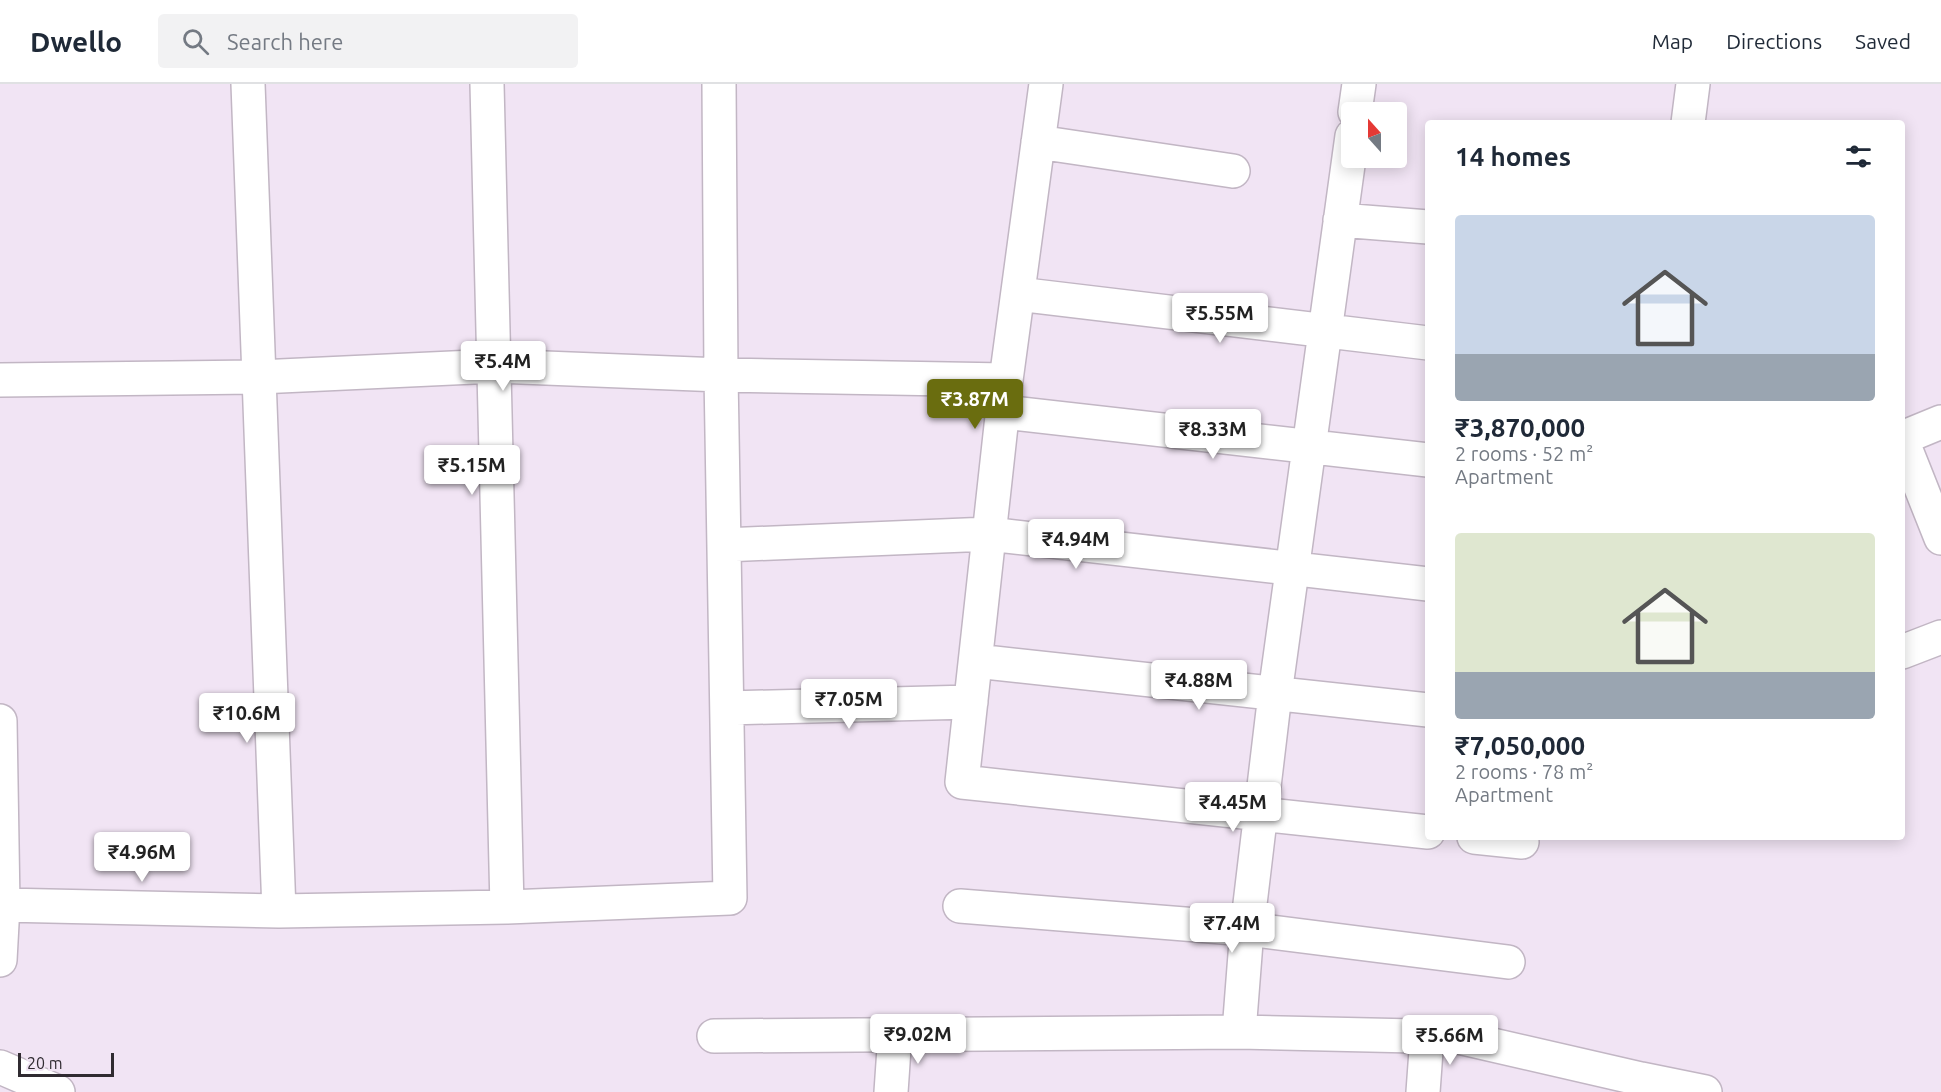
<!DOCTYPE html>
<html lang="en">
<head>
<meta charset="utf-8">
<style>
  :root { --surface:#fff; --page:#f2f2f3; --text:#1f2937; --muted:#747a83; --line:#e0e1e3; --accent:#6a6d0f }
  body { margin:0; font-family:Ubuntu,sans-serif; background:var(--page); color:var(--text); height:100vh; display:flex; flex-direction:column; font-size:22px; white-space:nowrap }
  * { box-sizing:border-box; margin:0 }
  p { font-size:20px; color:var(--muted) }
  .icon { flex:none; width:33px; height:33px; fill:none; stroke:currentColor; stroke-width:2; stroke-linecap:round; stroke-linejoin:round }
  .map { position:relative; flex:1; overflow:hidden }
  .side { position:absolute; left:1425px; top:36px; width:480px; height:720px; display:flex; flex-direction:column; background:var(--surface); border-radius:6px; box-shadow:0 3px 15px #0003 }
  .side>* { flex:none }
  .needle { width:39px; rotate:339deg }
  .fabs { position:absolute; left:1341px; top:18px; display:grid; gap:12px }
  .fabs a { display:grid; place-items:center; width:66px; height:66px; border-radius:6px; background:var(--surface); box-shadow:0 3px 15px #0003; font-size:30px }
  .scale { position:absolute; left:18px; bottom:15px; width:96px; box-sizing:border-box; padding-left:6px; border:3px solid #302b31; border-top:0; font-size:16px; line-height:21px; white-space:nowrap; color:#302b31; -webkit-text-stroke:4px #f1e4f4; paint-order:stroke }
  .price { position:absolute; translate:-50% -51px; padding:0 14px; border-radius:6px; background:#fff; color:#222; font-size:20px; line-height:39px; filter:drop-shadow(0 2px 3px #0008) }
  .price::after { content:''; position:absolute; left:50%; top:36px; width:18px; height:14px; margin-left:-9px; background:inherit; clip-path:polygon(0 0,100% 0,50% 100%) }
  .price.selected { background:var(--accent); color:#fff }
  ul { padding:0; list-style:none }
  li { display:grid; align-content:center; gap:12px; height:318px; padding:0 30px }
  li span { display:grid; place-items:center; height:186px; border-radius:6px; color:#555 }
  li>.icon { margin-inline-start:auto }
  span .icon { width:108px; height:108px; fill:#fffc; stroke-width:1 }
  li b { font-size:26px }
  h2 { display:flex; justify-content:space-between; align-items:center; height:72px; padding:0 30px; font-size:26px }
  header { display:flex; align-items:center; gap:36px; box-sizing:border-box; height:84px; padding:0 30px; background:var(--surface); border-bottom:2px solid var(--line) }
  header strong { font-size:28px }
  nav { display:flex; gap:33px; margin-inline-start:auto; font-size:21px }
  .search { width:420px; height:54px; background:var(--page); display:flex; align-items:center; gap:15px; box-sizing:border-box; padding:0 21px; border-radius:6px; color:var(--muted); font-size:22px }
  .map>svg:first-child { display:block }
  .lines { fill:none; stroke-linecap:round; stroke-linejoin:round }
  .minor-casing { stroke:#c2b6c4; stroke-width:36 }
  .minor { stroke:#fff; stroke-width:33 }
</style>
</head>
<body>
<header>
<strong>Dwello</strong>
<div class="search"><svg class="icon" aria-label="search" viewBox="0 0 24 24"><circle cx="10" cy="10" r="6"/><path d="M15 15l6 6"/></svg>Search here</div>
<nav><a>Map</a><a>Directions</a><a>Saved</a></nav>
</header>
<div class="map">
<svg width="1941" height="1008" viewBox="0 0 1941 1008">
  <rect width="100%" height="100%" fill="#f1e4f4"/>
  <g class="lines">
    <defs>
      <path id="minor" d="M248,0l31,827 228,-4 223,-9 -9,-523 -2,-291
        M487,0l20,823
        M1046,0l-40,296 -44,402 466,50
        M1355,28l4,-28
        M1688,39l5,-39
        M1352,52l-77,558 -28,235 -8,103 219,5 183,42 64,13
        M1038,58l195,29
        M1340,136l88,7
        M1018,210l410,49
        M0,296l259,-3 236,-11 226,9 285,5
        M1003,328l425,48
        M1902,354l39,-16
        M1902,356l39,98
        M724,461l265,-11 439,50
        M1902,568l39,-15
        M976,577l452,49
        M727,624l244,-6
        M0,637l3,184 -3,55
        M1474,753l48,5
        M3,821l276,6
        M960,822l287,23 261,33
        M714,952l525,-4
        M0,983l58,25
        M891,1008l4,-58
        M1423,1008l4,-55"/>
    </defs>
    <!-- minor casing -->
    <use href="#minor" class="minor-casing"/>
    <!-- minor -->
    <use href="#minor" class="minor"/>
  </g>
</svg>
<div class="fabs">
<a><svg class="needle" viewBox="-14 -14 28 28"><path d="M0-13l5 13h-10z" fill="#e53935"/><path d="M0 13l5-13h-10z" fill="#747a83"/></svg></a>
</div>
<div class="scale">20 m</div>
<b class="price" style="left:1220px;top:260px">₹5.55M</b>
<b class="price" style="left:503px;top:308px">₹5.4M</b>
<b class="price selected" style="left:975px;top:346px">₹3.87M</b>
<b class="price" style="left:1213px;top:376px">₹8.33M</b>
<b class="price" style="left:472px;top:412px">₹5.15M</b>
<b class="price" style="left:1076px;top:486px">₹4.94M</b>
<b class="price" style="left:1199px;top:627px">₹4.88M</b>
<b class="price" style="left:849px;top:646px">₹7.05M</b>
<b class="price" style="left:247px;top:660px">₹10.6M</b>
<b class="price" style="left:1233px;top:749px">₹4.45M</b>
<b class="price" style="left:142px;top:799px">₹4.96M</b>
<b class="price" style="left:1232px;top:870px">₹7.4M</b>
<b class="price" style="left:918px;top:981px">₹9.02M</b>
<b class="price" style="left:1450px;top:982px">₹5.66M</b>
<section class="side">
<h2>14 homes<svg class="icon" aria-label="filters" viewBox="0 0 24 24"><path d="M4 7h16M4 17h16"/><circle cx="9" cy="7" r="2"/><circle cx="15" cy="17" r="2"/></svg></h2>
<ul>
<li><span style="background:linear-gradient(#c9d6e8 75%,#9aa5b1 0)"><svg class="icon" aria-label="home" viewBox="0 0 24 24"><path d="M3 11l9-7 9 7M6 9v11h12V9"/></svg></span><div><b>₹3,870,000</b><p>2 rooms · 52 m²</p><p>Apartment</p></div></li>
<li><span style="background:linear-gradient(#dfe7d0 75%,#9aa5b1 0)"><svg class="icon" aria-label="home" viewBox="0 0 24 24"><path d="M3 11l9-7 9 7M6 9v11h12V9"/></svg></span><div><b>₹7,050,000</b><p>2 rooms · 78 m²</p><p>Apartment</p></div></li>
</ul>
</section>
</div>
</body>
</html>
